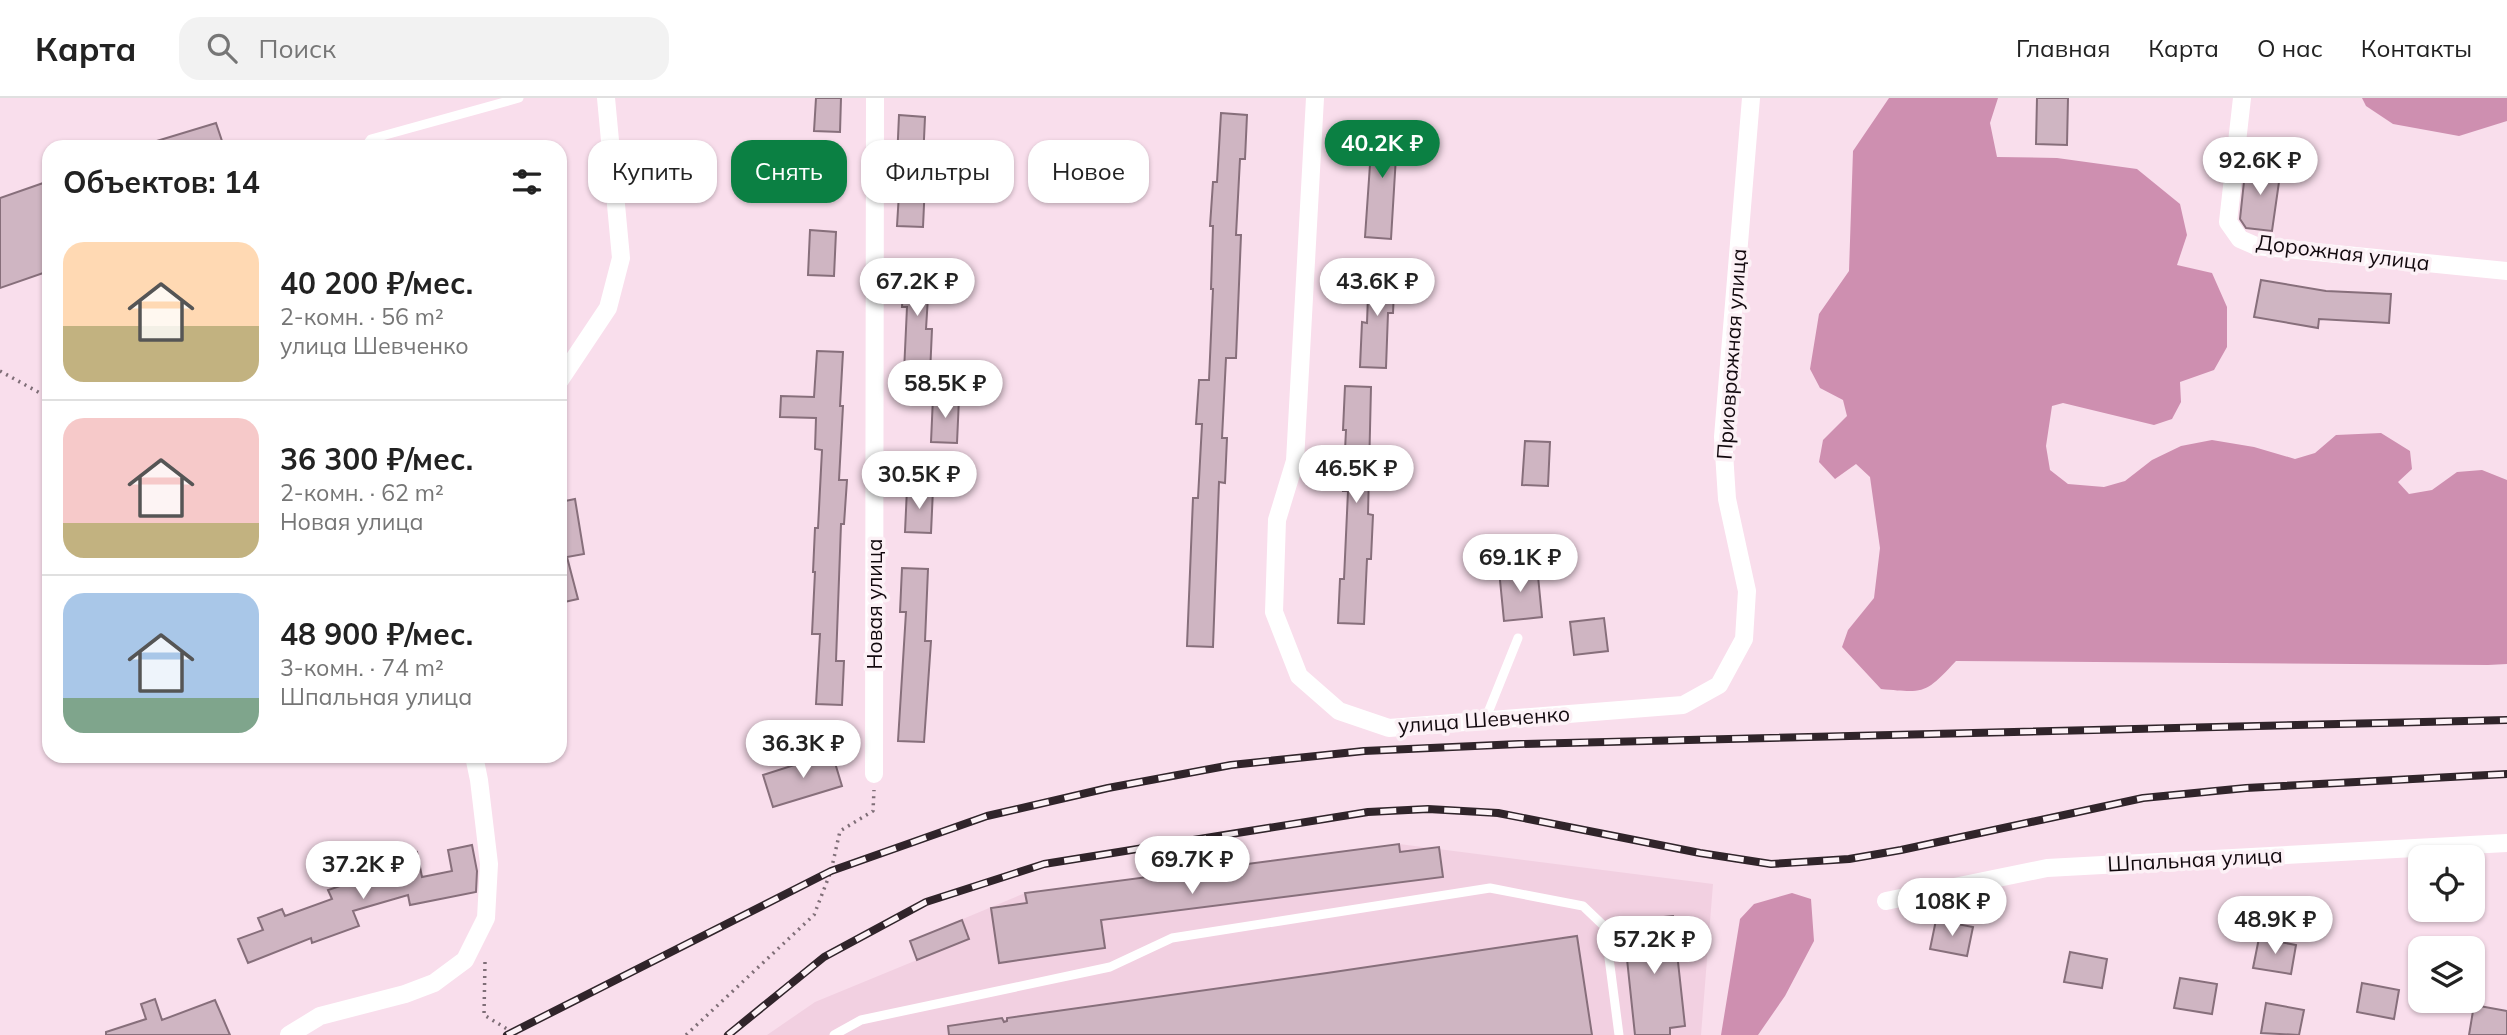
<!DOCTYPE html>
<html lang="ru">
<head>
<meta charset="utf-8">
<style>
  :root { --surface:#fff; --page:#f2f2f2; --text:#222; --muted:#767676; --line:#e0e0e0; --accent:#0b8043 }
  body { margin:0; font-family:Mulish,sans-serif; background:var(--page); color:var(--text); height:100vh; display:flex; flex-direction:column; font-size:26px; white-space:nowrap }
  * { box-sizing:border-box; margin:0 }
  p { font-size:23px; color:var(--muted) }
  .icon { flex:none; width:38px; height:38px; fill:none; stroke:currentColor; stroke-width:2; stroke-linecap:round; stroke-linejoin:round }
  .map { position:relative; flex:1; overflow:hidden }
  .drawer { position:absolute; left:42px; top:42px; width:525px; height:623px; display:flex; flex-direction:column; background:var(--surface); border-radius:21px; box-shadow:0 2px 5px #0004 }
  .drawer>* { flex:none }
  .guide { position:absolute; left:588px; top:42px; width:665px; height:63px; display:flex; gap:14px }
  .tools { position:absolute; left:2408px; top:747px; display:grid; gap:14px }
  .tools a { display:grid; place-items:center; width:77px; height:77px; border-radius:14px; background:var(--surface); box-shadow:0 2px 5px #0004; font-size:35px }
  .price { position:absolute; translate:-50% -60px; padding:0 16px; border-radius:24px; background:#fff; color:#222; font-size:23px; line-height:46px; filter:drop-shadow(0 2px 4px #0008) }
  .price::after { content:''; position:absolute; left:50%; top:42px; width:21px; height:16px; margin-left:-10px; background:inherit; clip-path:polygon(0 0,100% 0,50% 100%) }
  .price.active { background:var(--accent); color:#fff }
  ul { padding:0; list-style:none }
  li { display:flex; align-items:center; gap:21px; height:175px; padding:0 21px }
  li+li { border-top:2px solid var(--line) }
  li span { display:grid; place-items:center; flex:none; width:196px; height:140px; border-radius:21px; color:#555 }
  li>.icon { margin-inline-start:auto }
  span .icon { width:84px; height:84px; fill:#fffc; stroke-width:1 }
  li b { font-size:30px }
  h2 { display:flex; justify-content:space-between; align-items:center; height:84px; padding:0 21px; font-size:30px }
  .tag { padding:0 24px; border-radius:21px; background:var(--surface); box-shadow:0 2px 5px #0004; font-size:24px; line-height:63px }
  .tag.active { background:var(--accent); color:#fff }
  header { display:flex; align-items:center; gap:42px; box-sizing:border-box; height:98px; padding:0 35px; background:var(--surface); border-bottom:2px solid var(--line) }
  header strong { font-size:33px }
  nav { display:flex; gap:38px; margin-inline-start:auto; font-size:24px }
  .search { width:490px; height:63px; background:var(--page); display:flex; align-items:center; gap:18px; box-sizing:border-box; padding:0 24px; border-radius:21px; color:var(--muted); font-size:26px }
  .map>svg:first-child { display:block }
  .built { fill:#f2d0e1 }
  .forest { fill:#ce8fb0 }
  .building { fill:#cfb5c2; stroke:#876f7b; stroke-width:2 }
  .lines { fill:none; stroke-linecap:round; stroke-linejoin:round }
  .path { stroke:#7f6e77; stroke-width:3.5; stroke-dasharray:2 5; stroke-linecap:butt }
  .service { stroke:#fff; stroke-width:9 }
  .minor { stroke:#fff; stroke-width:18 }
  .rail-casing { stroke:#30242a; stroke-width:8 }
  .rail { stroke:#fcf1f6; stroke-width:5; stroke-dasharray:16; stroke-linecap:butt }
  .labels { text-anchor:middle; stroke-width:7; stroke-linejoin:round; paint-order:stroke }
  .street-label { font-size:21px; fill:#12090e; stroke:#fcf1f6 }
</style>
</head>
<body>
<header>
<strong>Карта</strong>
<div class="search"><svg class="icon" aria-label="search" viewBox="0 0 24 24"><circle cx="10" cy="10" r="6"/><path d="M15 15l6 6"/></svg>Поиск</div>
<nav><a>Главная</a><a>Карта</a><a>О нас</a><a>Контакты</a></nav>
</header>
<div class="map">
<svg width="2507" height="937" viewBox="0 0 2507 937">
  <rect width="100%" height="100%" fill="#f9deec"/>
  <!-- built -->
  <path class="built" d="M1399,746l314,40 -12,151h-934l48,-33 102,-42 -7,-19 115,-48z"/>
  <!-- forest -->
  <path class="forest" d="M1889,0h109l-8,25 7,34 60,1 80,11 43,35 7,31 -10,30 35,8 15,34v40l-13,23 -34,12 1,20 -9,17 -18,6 -91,-22 -11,3 -6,40 4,24 18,14 36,3 21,-6 27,-21 29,-14 31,-6 42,7 41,12 20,-6 21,-18 45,-2 29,18 2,18 -14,13 11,12 23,-4 25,-18 25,-2 25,10v184l-19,1 -532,-4c-31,33 -30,32 -75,28l-39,-42 6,-17 26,-32 6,-50 -10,-71 -14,-13 -21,15 -16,-17 4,-22 24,-24 -4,-16 -23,-12 -10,-19 9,-55 30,-43 4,-120z
    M2362,0h145v23l-48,15 -66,-12 -27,-18z
    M1792,795l19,6 3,42 -29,55 -27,39h-37l19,-116 14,-15z"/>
  <!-- building -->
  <path class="building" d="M816,0h25l-1,34 -26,-1z
    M2037,0h31l-1,47 -31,-1z
    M1221,15l26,2 -2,44h-5l-4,76h5l-5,123h-10l-4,80h5l-2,45 -6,-1 -6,165 -26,-1 6,-148h5l4,-74h-6l3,-44h10l4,-91h-2l2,-63h-3l3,-44h4z
    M899,17l26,2 -3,66h3l-2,44 -26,-1 4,-66h-4z
    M1373,23l25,2 -7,116 -26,-2z
    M216,25l8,24h-74v-4z
    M2246,65l35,5 -9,63 -26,-3 -6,-9z
    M49,83v90l-49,17v-90z
    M810,132l26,2 -2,44 -26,-1z
    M904,165l26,1 -4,65h6l-2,45 -26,-2 3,-65h-5z
    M1369,170l26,1 -2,44h-5l-2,55 -26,-1 2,-45 5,1z
    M2261,182l65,11 65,3 -2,29 -70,-4 -1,9 -64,-11z
    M817,253l26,1 -3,54h3l-4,74h8l-3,44h-3l-5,137h8l-2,44 -26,-1 4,-70h-8l3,-62h-2l2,-44h3l4,-78 -7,-1 1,-31 -36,-1 1,-21 33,1z
    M1345,288l26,1 -3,127 5,1 -2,44h-4l-3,65 -26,-1 2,-44h4l4,-88h-5l3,-61h-3z
    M933,299l26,1 -2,45 -26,-1z
    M1525,343l25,1 -2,44 -26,-1z
    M907,390l26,1 -2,44 -26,-1z
    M575,401l9,55 -17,3 11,42 -18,4v-101z
    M1537,468l5,51 -38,4 -5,-51z
    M902,470l26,1 -3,72h6l-7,101 -26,-1 8,-129h-6z
    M1604,520l4,33 -34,4 -4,-33z
    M832,655l10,33 -69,21 -10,-32z
    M1399,746l1,8 39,-5 4,30 -342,43 4,28 -106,15 -8,-55 36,-5 -2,-10z
    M472,747l5,26 -1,21 -66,13 -2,-10 -55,16 6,15 -47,17 -1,-5 -63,25 -10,-24 25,-9 -5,-12 24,-9 3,7 47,-17 -4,-9 33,-11 -3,-10 42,-14 17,-3 5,25 30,-6 -4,-21z
    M1673,818l12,110 -15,2v7h-35l-12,-114z
    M962,822l7,19 -52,21 -7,-19z
    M1936,822l37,7 -6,29 -37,-7z
    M1577,838l15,99h-643l-1,-9 54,-8 2,4 3,-1v-3l320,-45z
    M2259,840l37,7 -5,29 -38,-6z
    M2070,854l37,7 -5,29 -38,-6z
    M2180,880l37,6 -5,30 -38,-6z
    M2362,885l37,7 -5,29 -37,-7z
    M155,901l7,21 53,-20 15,35h-124v-3l40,-13 -5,-15z
    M2266,905l38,7 -5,25 -38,-2z
    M2474,907l33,6v24h-38z"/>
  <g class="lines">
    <!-- path -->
    <path class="path" d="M0,273l49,27
      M485,864l-1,53 33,20
      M686,937l128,-120 17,-44 9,-40 33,-20 1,-21"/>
    <!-- service -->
    <path class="service" d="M365,49l6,-8 148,-41
      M1485,622l33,-82
      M834,937l27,-15 249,-53 62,-29 318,-50 93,18 22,21 14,108"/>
    <!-- minor -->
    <path class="minor" d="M1315,0l-20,363 -18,59 -3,92 25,64 40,35 50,17 294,-23 36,-20 25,-46 3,-48 -20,-92 -4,-62 28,-339
      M2242,0l-14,124 12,17 16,7 251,25
      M560,282l48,-72 13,-50 -15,-160
      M874,676l1,-676
      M1886,803l161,-33 460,-25
      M289,937l31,-19 85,-22 29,-11 31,-23 21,-42 3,-54 -10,-84 -5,-24"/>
    <defs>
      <path id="rail" d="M507,937l324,-164 156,-55 121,-28 123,-23 133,-14 155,-7 988,-24
        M728,937l96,-78 102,-55 118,-38 324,-52 60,-3 70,4 202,40 71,11 78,-5 52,-9 242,-52 103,-10 261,-14"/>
    </defs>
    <!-- rail casing -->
    <use href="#rail" class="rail-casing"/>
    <!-- rail -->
    <use href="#rail" class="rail"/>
  </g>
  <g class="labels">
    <!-- street labels -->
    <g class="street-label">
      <text transform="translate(2343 155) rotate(7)" y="7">Дорожная улица</text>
      <text transform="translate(1732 256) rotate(-86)" y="7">Приовражная улица</text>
      <text transform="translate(875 506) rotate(-90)" y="7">Новая улица</text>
      <text transform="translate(1484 622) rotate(-4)" y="7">улица Шевченко</text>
      <text transform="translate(2195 762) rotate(-3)" y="7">Шпальная улица</text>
    </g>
  </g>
</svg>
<div class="tools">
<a><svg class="icon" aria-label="locate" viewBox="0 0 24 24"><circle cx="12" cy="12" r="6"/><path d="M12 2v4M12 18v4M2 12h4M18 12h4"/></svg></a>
<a><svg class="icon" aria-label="layers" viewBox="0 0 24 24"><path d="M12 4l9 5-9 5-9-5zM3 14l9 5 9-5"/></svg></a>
</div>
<b class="price active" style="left:1382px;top:82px">40.2K ₽</b>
<b class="price" style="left:2260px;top:99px">92.6K ₽</b>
<b class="price" style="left:917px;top:220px">67.2K ₽</b>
<b class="price" style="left:1377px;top:220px">43.6K ₽</b>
<b class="price" style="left:945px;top:322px">58.5K ₽</b>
<b class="price" style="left:1356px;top:407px">46.5K ₽</b>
<b class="price" style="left:919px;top:413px">30.5K ₽</b>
<b class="price" style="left:1520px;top:496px">69.1K ₽</b>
<b class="price" style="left:803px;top:682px">36.3K ₽</b>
<b class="price" style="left:1192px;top:798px">69.7K ₽</b>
<b class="price" style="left:363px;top:803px">37.2K ₽</b>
<b class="price" style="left:1952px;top:840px">108K ₽</b>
<b class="price" style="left:2275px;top:858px">48.9K ₽</b>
<b class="price" style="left:1654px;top:878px">57.2K ₽</b>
<div class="guide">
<a class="tag">Купить</a>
<a class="tag active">Снять</a>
<a class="tag">Фильтры</a>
<a class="tag">Новое</a>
</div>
<section class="drawer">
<h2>Объектов: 14<svg class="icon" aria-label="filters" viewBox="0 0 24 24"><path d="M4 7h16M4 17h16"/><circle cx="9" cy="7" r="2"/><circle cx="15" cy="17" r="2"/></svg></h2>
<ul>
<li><span style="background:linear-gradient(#ffd9b3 60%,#c2b280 0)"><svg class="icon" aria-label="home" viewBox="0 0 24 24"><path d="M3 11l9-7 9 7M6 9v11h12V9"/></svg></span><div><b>40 200 ₽/мес.</b><p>2-комн. · 56 m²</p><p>улица Шевченко</p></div></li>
<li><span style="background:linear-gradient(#f6c9c9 75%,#c2b280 0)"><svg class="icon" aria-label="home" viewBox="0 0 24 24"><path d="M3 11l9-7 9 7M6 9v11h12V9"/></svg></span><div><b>36 300 ₽/мес.</b><p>2-комн. · 62 m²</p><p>Новая улица</p></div></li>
<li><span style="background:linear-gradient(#a9c7e8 75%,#7fa58c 0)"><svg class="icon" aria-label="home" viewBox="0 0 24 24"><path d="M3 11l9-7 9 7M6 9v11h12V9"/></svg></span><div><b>48 900 ₽/мес.</b><p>3-комн. · 74 m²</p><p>Шпальная улица</p></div></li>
</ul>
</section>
</div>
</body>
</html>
